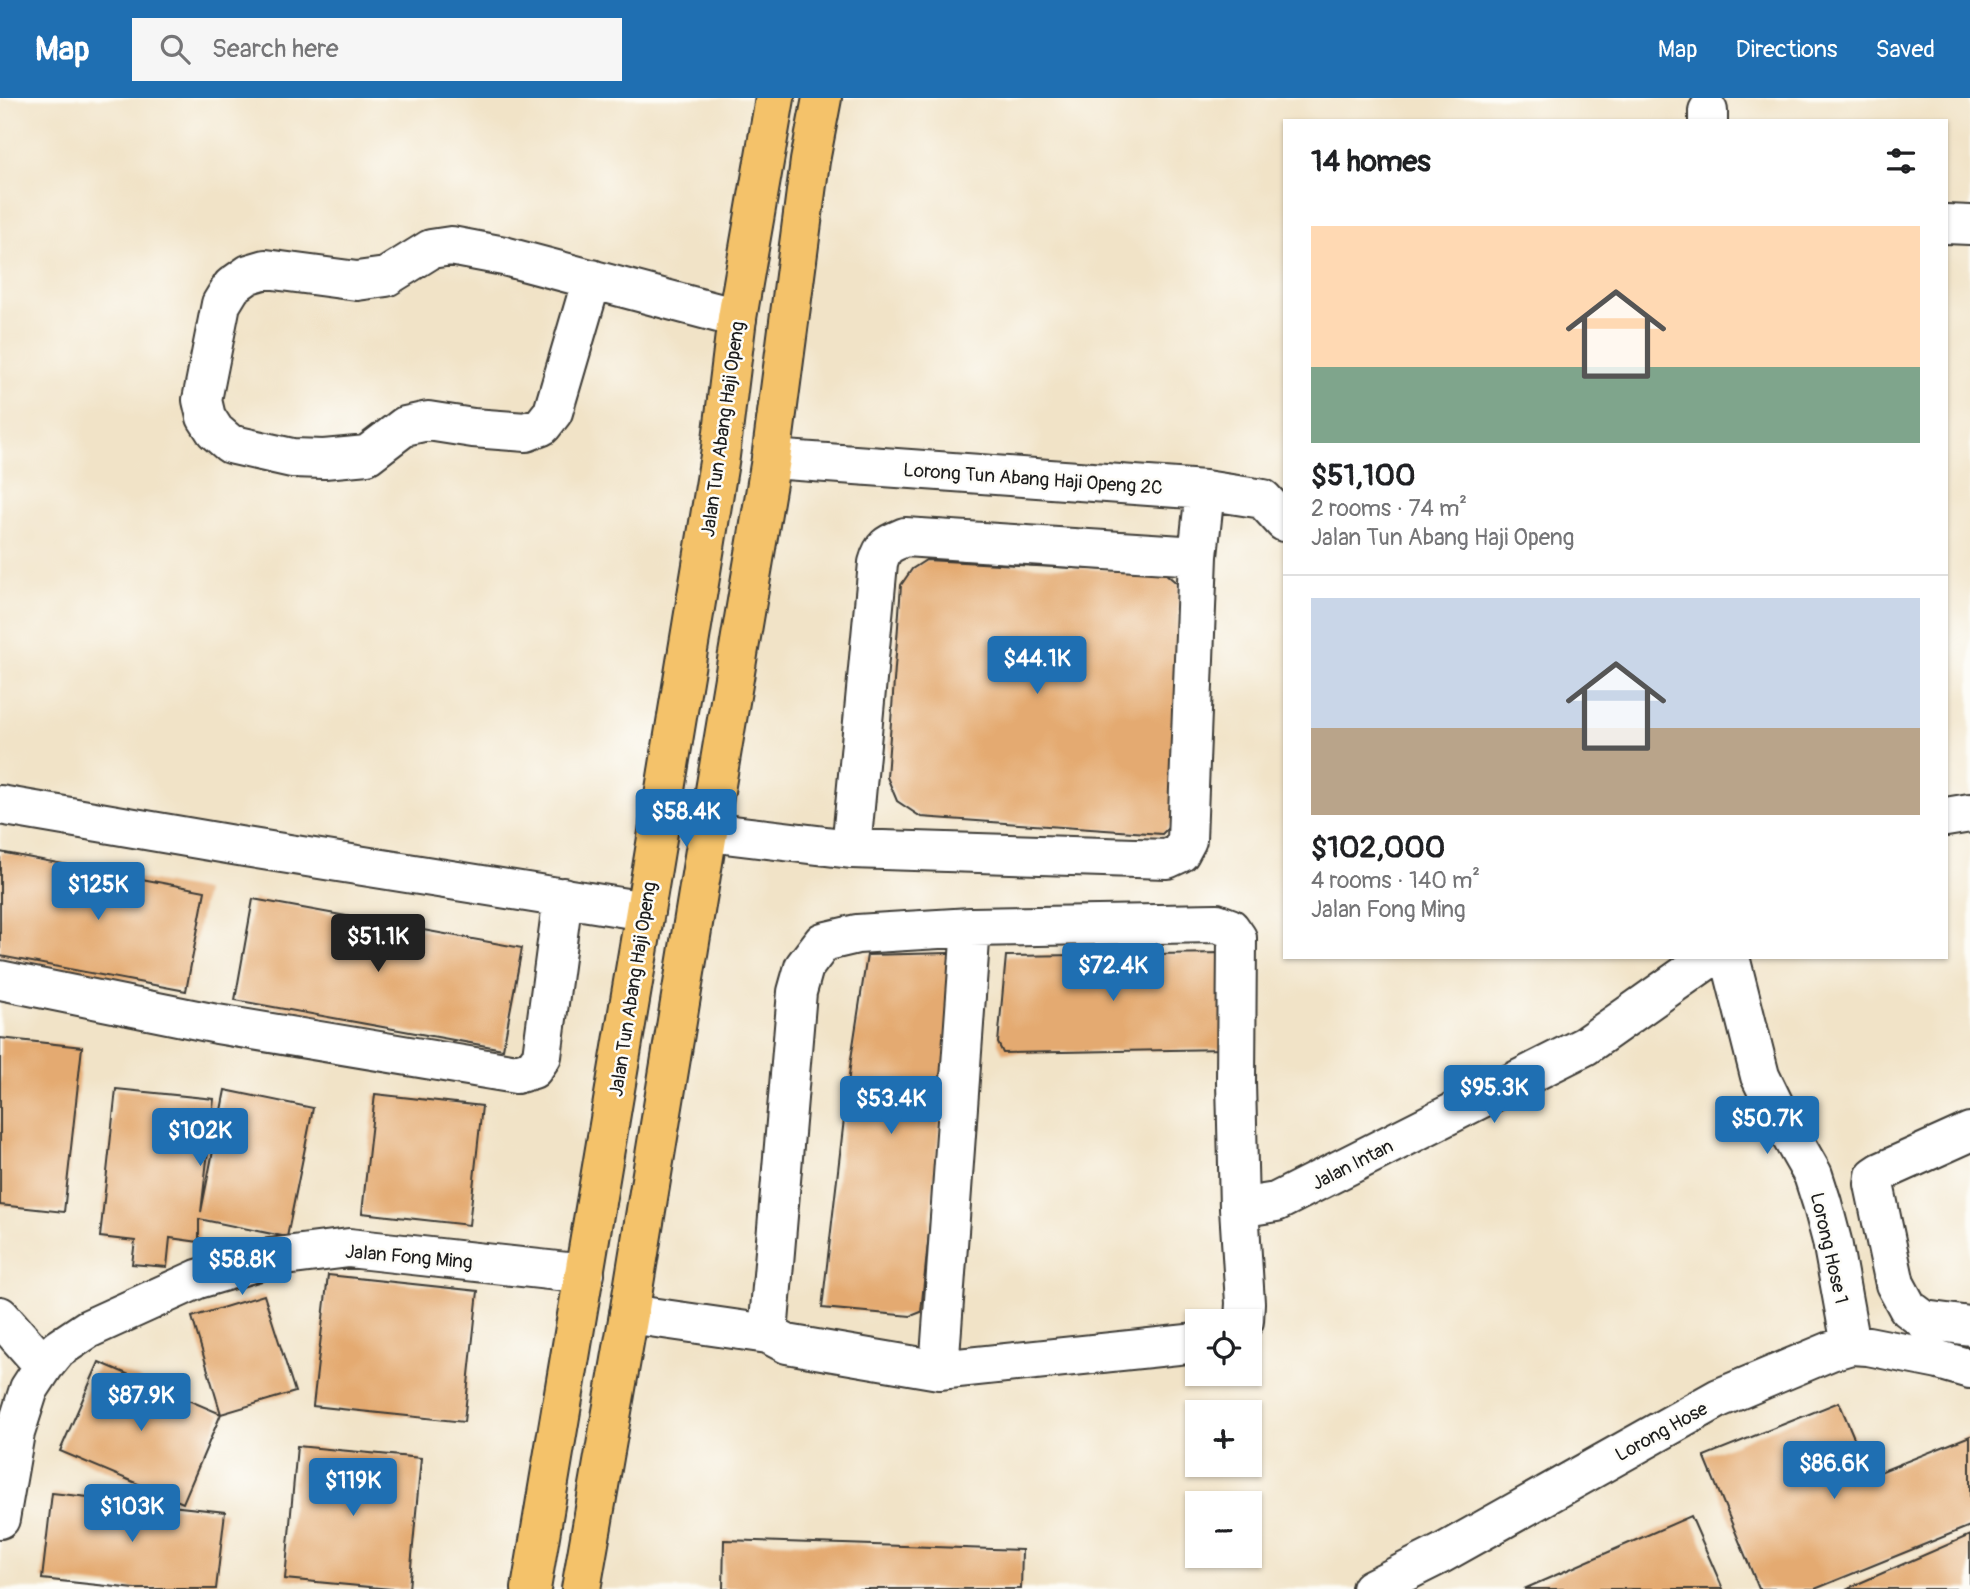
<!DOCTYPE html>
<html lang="en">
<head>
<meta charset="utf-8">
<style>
  :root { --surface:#fff; --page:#f6f6f6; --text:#202124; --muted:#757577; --line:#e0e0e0; --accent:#1f6fb2 }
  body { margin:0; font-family:Pangolin,sans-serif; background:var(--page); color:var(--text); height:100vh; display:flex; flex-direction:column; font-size:26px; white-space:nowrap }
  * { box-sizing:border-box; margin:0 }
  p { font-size:23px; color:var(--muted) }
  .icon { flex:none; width:38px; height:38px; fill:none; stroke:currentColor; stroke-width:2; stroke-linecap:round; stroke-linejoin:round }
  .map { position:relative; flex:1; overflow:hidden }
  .details { position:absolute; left:1283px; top:21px; width:665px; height:840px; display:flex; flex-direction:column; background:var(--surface); border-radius:0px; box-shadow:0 2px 5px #0004 }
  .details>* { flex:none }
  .fabs { position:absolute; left:1185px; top:1211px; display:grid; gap:14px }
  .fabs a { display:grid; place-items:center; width:77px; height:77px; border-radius:0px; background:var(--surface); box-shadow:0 2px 5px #0004; font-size:35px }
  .price { position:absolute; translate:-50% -60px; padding:0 16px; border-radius:7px; background:var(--accent); color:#fff; font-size:23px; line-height:46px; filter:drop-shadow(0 2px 4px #0008) }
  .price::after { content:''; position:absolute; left:50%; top:42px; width:21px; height:16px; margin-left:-10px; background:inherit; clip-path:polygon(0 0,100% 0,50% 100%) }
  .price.selected { background:#222; color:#fff }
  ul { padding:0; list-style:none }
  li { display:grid; align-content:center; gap:14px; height:371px; padding:0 28px }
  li+li { border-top:2px solid var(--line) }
  li span { display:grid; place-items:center; height:217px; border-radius:0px; color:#555 }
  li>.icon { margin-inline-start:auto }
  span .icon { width:126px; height:126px; fill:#fffc; stroke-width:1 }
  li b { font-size:30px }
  h2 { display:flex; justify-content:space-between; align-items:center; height:84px; padding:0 28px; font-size:30px }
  header { display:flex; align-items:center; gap:42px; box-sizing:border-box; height:98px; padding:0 35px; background:var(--accent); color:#fff }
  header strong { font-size:33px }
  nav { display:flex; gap:38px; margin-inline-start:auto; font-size:24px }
  .search { width:490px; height:63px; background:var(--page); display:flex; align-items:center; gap:18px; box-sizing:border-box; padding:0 24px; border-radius:0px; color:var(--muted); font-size:26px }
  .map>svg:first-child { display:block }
  .building { fill:#e4aa71 }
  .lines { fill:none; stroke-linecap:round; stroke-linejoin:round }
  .minor-casing { stroke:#3c3a36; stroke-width:42 }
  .major-casing { stroke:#3c3a36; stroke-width:42 }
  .minor { stroke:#fff; stroke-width:38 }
  .major { stroke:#f4c26a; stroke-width:38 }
  .labels { text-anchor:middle; stroke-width:5; stroke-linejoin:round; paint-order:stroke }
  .street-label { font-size:19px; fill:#1c1c1c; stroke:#fdfcf7 }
</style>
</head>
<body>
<header>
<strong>Map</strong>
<div class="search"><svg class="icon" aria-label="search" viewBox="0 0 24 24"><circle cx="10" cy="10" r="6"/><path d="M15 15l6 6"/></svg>Search here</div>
<nav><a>Map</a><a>Directions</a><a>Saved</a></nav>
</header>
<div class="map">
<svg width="1970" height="1491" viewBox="0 0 1970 1491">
  <rect width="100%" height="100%" fill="#fdfcf7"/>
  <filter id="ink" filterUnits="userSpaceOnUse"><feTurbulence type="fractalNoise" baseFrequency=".0143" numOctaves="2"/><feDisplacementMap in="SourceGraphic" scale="14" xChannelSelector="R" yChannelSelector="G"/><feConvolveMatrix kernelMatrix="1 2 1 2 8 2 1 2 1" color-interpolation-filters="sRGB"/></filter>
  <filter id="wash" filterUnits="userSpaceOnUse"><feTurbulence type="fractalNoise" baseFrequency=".00686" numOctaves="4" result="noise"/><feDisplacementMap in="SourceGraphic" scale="28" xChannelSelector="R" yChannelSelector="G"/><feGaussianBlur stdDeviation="1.57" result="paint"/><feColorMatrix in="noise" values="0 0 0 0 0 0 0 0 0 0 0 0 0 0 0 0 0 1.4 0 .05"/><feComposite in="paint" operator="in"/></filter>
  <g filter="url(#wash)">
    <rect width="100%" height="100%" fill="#f1e3c7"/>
    <g id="blocks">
      <!-- building -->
      <path class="building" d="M926,462l223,12 17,2 13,11 -4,236 -13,13 -241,-17 -24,-16 -10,-24 14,-192 11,-16z
        M0,754l205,39 -19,100 -186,-35z
        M253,801l269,49 -19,101 -268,-49z
        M949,855l7,10 -35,349 -10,4 -89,-8 29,-249 16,-104z
        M1225,855l-1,96 -221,4 -5,-10 8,-87z
        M0,940l82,9 -18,165 -64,-7z
        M116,991l98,10 -13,113 24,-122 88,18 -26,129 -88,-18v23l-29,-4 -3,29 -35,-3 3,-23 -35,-4z
        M375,996l107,12 -13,119 -107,-12z
        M328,1177l150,16 -14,131 -151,-16z
        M264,1197l31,97 -74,22 -29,-97z
        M99,1264l122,52 -38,89 -123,-52z
        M1839,1304l31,74 100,-40v90l-155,63h-56l-55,-133z
        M297,1348l124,12 -12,131h-18l-106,-10z
        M52,1395l173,19 -9,77h-81l-93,-10z
        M1691,1418l32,73h-199z
        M1970,1437v54h-124z
        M724,1442l298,10 -1,39h-298z"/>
    </g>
  </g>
  <g filter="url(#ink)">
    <use href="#blocks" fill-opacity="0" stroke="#3c3a36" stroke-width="2"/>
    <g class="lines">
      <defs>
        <path id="minor" d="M1708,13v10
          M1946,126l24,1
          M592,181l-39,133 -11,14 -16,6 -53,-4 -45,-7 -23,5 -38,29 -43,4 -32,-1 -62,-14 -15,-13 -9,-14 -4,-17 19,-96 11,-18 17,-12 17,-5 91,12 29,-4 45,-28 20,-3 53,10 233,62
          M771,361l434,31 58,9 21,23
          M1198,458l-293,-19c-17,7 -22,8 -27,26l-27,286 316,10 13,-6 7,-13 11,-284 7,-66
          M0,707l245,42 400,64
          M1946,719l24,-4
          M708,734l143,17
          M1730,859l30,119 21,43 32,56 9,28 10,38 19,104
          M0,882l217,44 299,50 17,-5 9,-13 21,-159
          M1970,1034l-89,40 -6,4 -1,8 21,100 13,24 16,12 46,6
          M1239,1110l37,-6 309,-156 126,-89
          M629,1216l139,20 19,10 152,26 258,-27
          M0,1218l44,50
          M768,1236l29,-342 7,-25 19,-25 34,-8 114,-7 246,-4 13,5 7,10 -1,144 3,126 6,95 -1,18
          M939,1272l32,-443
          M0,1421l15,-86 14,-44 15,-23 14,-17 30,-20 110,-50 71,-21 80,-10 236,26
          M1371,1491l70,-35 278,-156 112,-47 20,-6 17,1 71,14 31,9"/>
        <path id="major" d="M531,1491l114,-678 75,-455 17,-138 38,-220
          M581,1491l48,-275 79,-482 63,-373 39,-298 12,-63"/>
      </defs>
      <!-- minor casing -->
      <use href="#minor" class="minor-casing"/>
      <!-- major casing -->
      <use href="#major" class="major-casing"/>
      <!-- minor -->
      <use href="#minor" class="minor"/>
      <!-- major -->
      <use href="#major" class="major"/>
    </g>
  </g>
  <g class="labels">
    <!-- street labels -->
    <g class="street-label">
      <text transform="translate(722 331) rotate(-82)" y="7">Jalan Tun Abang Haji Openg</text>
      <text transform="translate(1033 380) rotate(4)" y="7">Lorong Tun Abang Haji Openg 2C</text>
      <text transform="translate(632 891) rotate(-81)" y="7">Jalan Tun Abang Haji Openg</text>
      <text transform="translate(1352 1066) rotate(-27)" y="7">Jalan Intan</text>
      <text transform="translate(1830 1150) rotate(77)" y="7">Lorong Hose 1</text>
      <text transform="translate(409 1158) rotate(5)" y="7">Jalan Fong Ming</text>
      <text transform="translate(1661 1333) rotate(-29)" y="7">Lorong Hose</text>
    </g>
  </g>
</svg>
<div class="fabs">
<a><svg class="icon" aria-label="locate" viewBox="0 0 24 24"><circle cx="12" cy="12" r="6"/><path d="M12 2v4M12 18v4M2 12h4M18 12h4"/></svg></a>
<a>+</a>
<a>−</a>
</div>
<b class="price" style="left:1037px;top:598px">$44.1K</b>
<b class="price" style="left:686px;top:751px">$58.4K</b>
<b class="price" style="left:98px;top:824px">$125K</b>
<b class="price selected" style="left:378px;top:876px">$51.1K</b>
<b class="price" style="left:1113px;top:905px">$72.4K</b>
<b class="price" style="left:1494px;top:1027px">$95.3K</b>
<b class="price" style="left:891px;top:1038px">$53.4K</b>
<b class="price" style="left:1767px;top:1058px">$50.7K</b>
<b class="price" style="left:200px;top:1070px">$102K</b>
<b class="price" style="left:242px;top:1199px">$58.8K</b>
<b class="price" style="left:141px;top:1335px">$87.9K</b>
<b class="price" style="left:1834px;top:1403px">$86.6K</b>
<b class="price" style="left:353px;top:1420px">$119K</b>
<b class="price" style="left:132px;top:1446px">$103K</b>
<section class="details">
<h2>14 homes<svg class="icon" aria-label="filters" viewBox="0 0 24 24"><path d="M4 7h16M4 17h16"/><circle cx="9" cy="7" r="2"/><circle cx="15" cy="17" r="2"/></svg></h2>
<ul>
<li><span style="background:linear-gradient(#ffd9b3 65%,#7fa58c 0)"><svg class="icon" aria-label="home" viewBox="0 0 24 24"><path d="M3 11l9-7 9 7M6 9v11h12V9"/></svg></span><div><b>$51,100</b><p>2 rooms · 74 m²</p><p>Jalan Tun Abang Haji Openg</p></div></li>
<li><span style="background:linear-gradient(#c9d6e8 60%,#b9a48a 0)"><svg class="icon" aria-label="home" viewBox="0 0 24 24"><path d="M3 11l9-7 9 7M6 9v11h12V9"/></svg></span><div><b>$102,000</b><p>4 rooms · 140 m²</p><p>Jalan Fong Ming</p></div></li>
</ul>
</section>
</div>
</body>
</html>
